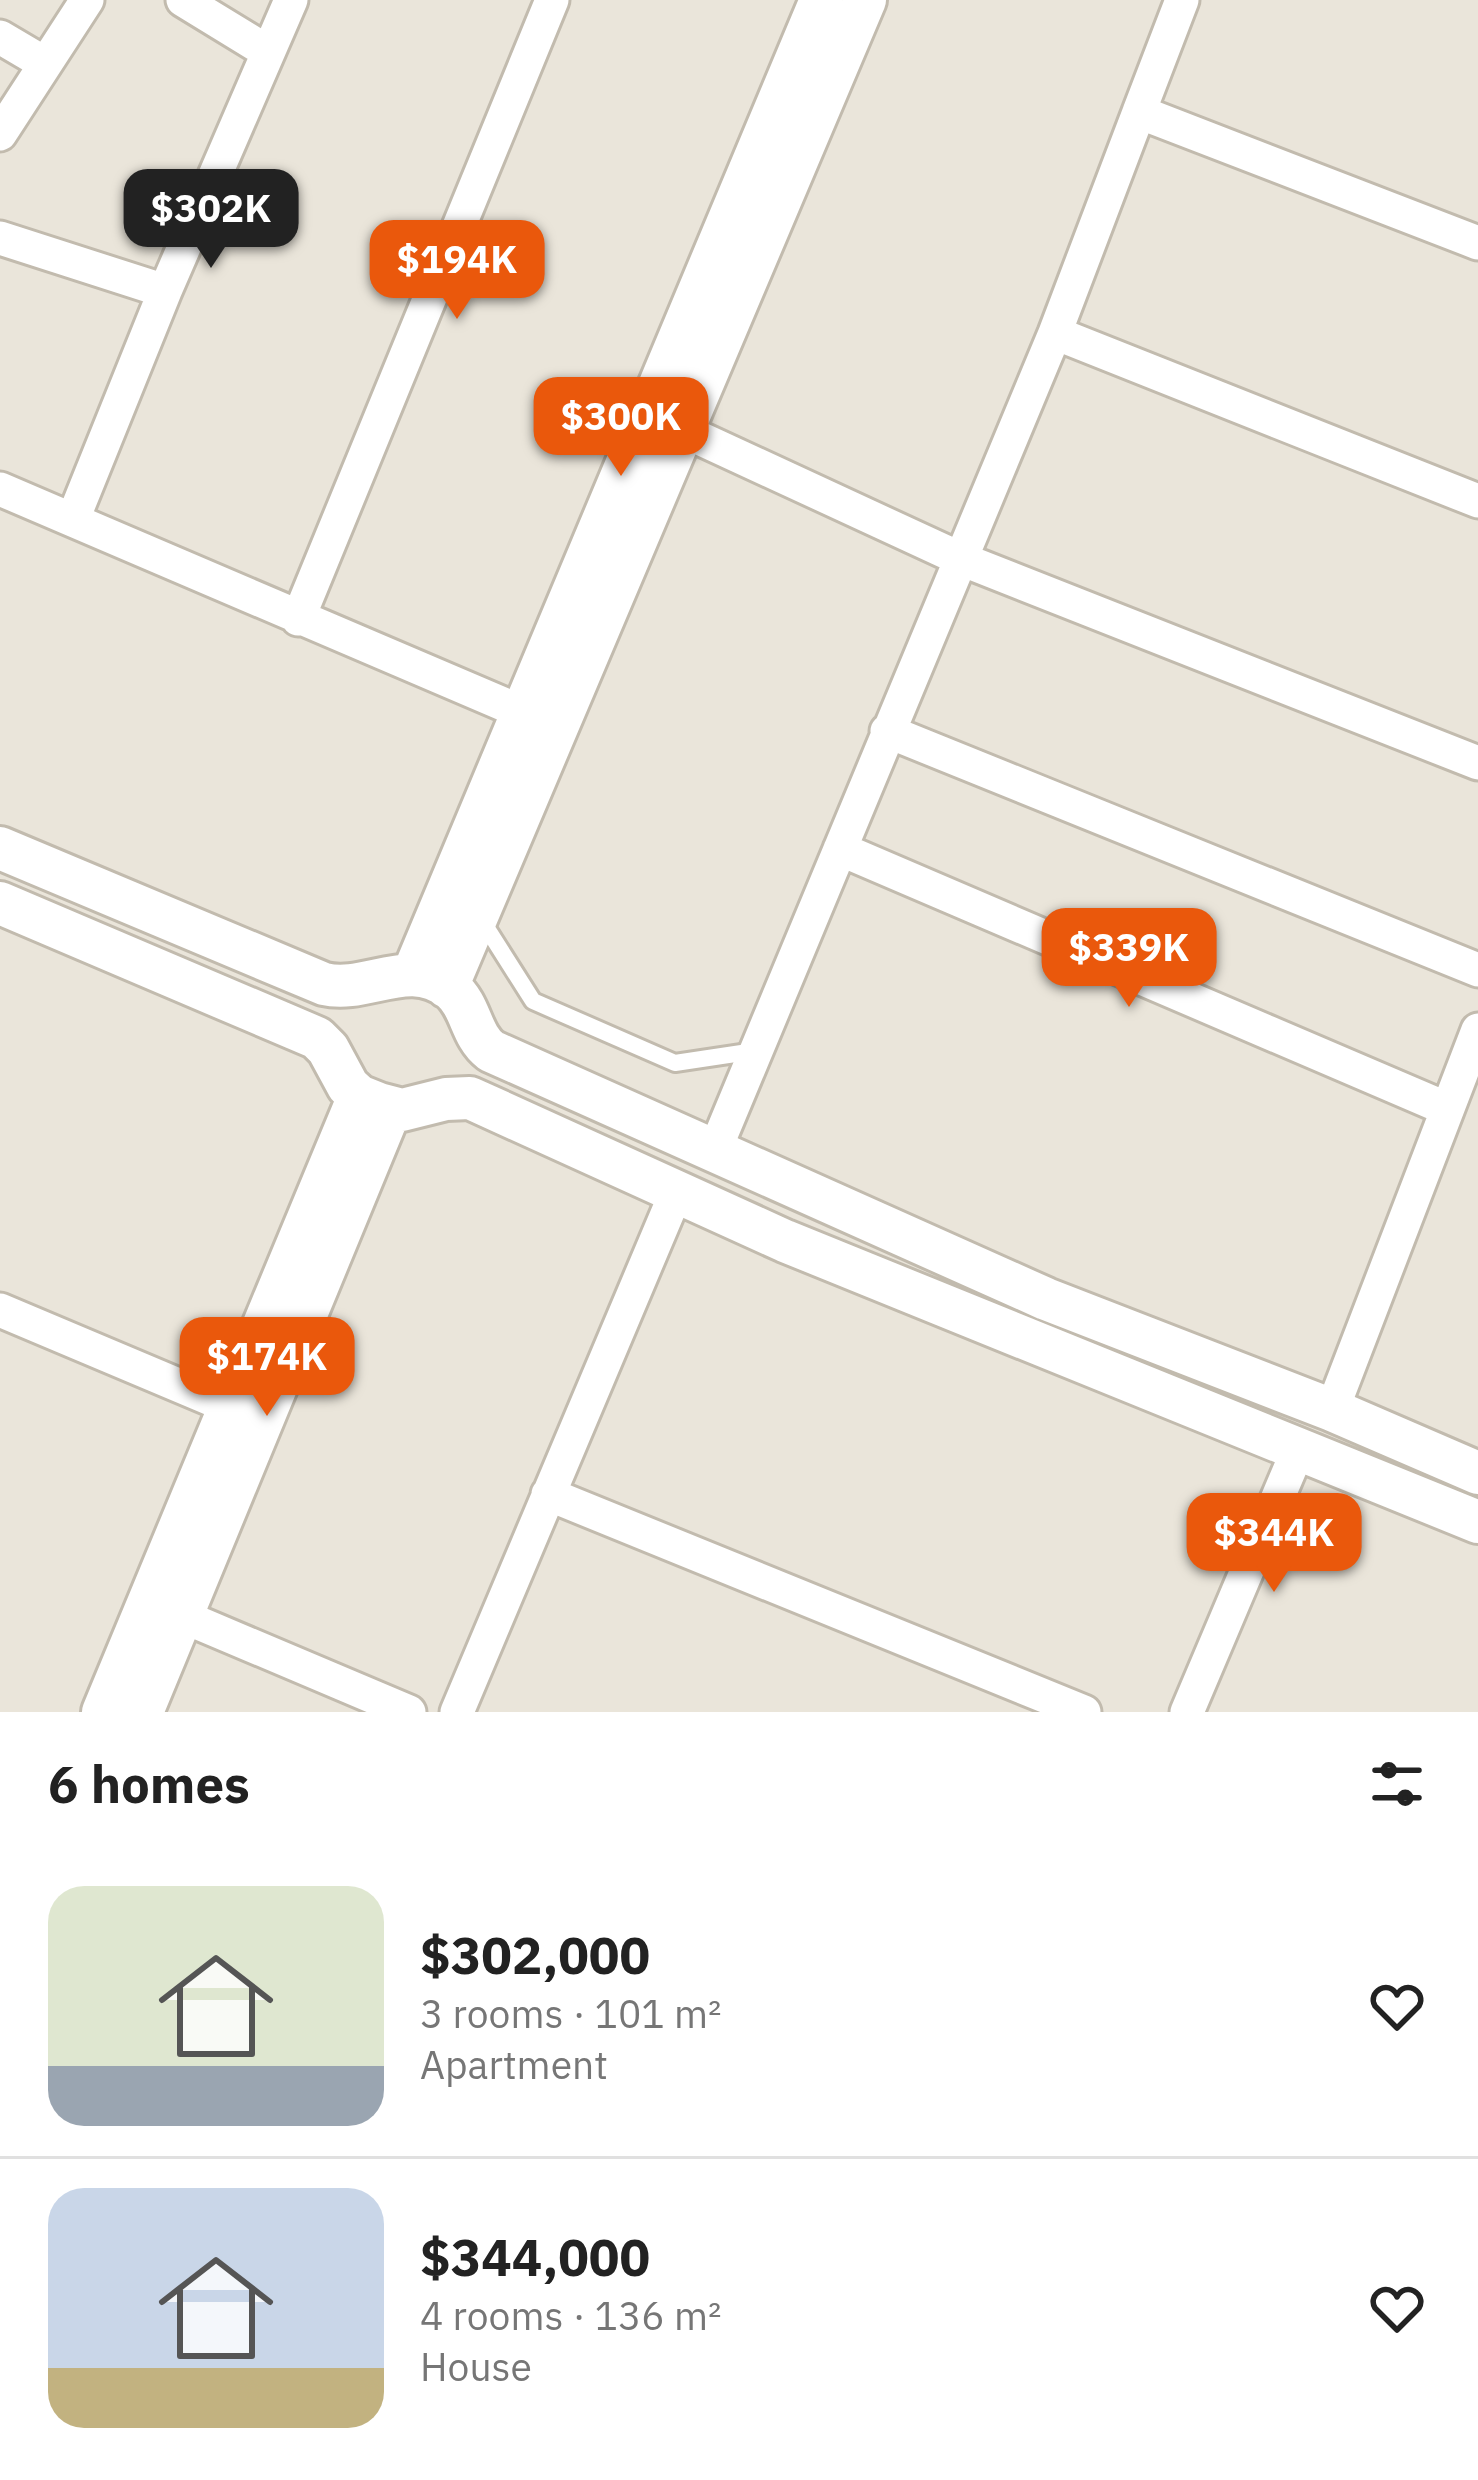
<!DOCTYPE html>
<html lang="en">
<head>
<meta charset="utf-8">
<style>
  :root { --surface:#fff; --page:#f2f2f2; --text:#222; --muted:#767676; --line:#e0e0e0; --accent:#ea580c }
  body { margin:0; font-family:"IBM Plex Sans",sans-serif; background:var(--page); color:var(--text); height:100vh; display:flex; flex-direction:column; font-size:45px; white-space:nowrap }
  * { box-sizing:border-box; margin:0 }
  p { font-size:39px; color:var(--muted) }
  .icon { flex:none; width:66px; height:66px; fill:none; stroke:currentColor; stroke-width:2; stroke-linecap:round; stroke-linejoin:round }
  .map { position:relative; height:1712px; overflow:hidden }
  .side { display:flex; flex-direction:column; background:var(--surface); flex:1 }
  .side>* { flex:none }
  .price { position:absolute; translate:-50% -102px; padding:0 27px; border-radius:24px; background:var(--accent); color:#fff; font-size:39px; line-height:78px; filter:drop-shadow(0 3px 6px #0008) }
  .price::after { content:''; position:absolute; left:50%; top:72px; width:36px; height:27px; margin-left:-18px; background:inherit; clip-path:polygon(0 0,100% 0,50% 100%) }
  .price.selected { background:#222; color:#fff }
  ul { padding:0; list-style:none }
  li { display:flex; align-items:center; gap:36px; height:300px; padding:0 48px }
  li+li { border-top:3px solid var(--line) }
  li span { display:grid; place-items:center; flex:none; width:336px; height:240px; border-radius:36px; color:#555 }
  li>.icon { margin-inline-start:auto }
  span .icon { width:144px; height:144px; fill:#fffc; stroke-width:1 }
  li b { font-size:51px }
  h2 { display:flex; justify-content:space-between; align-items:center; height:144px; padding:0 48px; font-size:51px }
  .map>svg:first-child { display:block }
  .residential { fill:#eae5da }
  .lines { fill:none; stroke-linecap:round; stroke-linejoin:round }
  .service-casing { stroke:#c2bbae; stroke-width:22 }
  .minor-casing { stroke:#c2bbae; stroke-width:39 }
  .tertiary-casing { stroke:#c2bbae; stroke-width:48 }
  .service { stroke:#fff; stroke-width:16 }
  .minor { stroke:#fff; stroke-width:33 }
  .tertiary { stroke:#fff; stroke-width:42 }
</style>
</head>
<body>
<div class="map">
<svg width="1478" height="1712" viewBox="0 0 1478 1712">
  <rect width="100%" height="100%" fill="#f6f3ec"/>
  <!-- residential -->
  <path class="residential" d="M0,0h1478v1712h-1478z"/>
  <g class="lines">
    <defs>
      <path id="service" d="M481,919l52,82 142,62 80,-12"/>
      <path id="minor" d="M183,0l85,52
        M0,37l44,26
        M1139,112l43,-112
        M0,134l87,-134
        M0,238l165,53
        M1055,333l423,168
        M684,431l277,128 517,204
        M0,489l524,224
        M73,519l92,-228 126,-291
        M298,619l254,-619
        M887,731l591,239
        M840,849l605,259
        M714,1152l341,-819 84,-221 339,131
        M0,1310l230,97
        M1332,1410l146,-380
        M548,1494l536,218
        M182,1616l227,96
        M457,1712l219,-519
        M1187,1712l111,-262"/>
      <path id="tertiary" d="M0,848l324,136c44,10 84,-28 127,5 21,18 19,46 40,62l555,248 286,111 146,63
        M0,903l317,135 11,11 20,37 11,10 20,8 23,6 44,-11 24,-1 315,143 693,281
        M413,974l408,-974
        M447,987l418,-987
        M103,1712l256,-616
        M142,1712l249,-604"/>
    </defs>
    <!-- service casing -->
    <use href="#service" class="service-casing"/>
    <!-- minor casing -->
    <use href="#minor" class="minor-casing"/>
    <!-- tertiary casing -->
    <use href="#tertiary" class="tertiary-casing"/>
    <!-- service -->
    <use href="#service" class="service"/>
    <!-- minor -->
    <use href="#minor" class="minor"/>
    <!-- tertiary -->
    <use href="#tertiary" class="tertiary"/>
  </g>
</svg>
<b class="price selected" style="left:211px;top:271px">$302K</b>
<b class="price" style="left:457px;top:322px">$194K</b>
<b class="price" style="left:621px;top:479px">$300K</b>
<b class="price" style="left:1129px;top:1010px">$339K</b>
<b class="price" style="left:267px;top:1419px">$174K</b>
<b class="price" style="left:1274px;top:1595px">$344K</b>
</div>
<section class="side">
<h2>6 homes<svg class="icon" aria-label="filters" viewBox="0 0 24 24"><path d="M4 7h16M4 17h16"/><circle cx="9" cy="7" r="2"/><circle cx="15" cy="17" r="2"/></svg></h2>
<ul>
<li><span style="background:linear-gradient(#dfe7d0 75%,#9aa5b1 0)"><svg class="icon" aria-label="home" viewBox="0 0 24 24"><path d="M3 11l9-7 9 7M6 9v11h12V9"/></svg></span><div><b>$302,000</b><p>3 rooms · 101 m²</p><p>Apartment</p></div><svg class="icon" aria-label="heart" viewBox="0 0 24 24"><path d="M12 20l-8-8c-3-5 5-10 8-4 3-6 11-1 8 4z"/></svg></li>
<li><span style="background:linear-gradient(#c9d6e8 75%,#c2b280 0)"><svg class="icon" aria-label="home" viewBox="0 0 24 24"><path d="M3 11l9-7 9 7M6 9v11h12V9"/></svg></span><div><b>$344,000</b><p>4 rooms · 136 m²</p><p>House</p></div><svg class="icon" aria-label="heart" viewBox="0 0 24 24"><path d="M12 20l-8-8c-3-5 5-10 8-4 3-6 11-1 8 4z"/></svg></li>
</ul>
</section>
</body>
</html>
